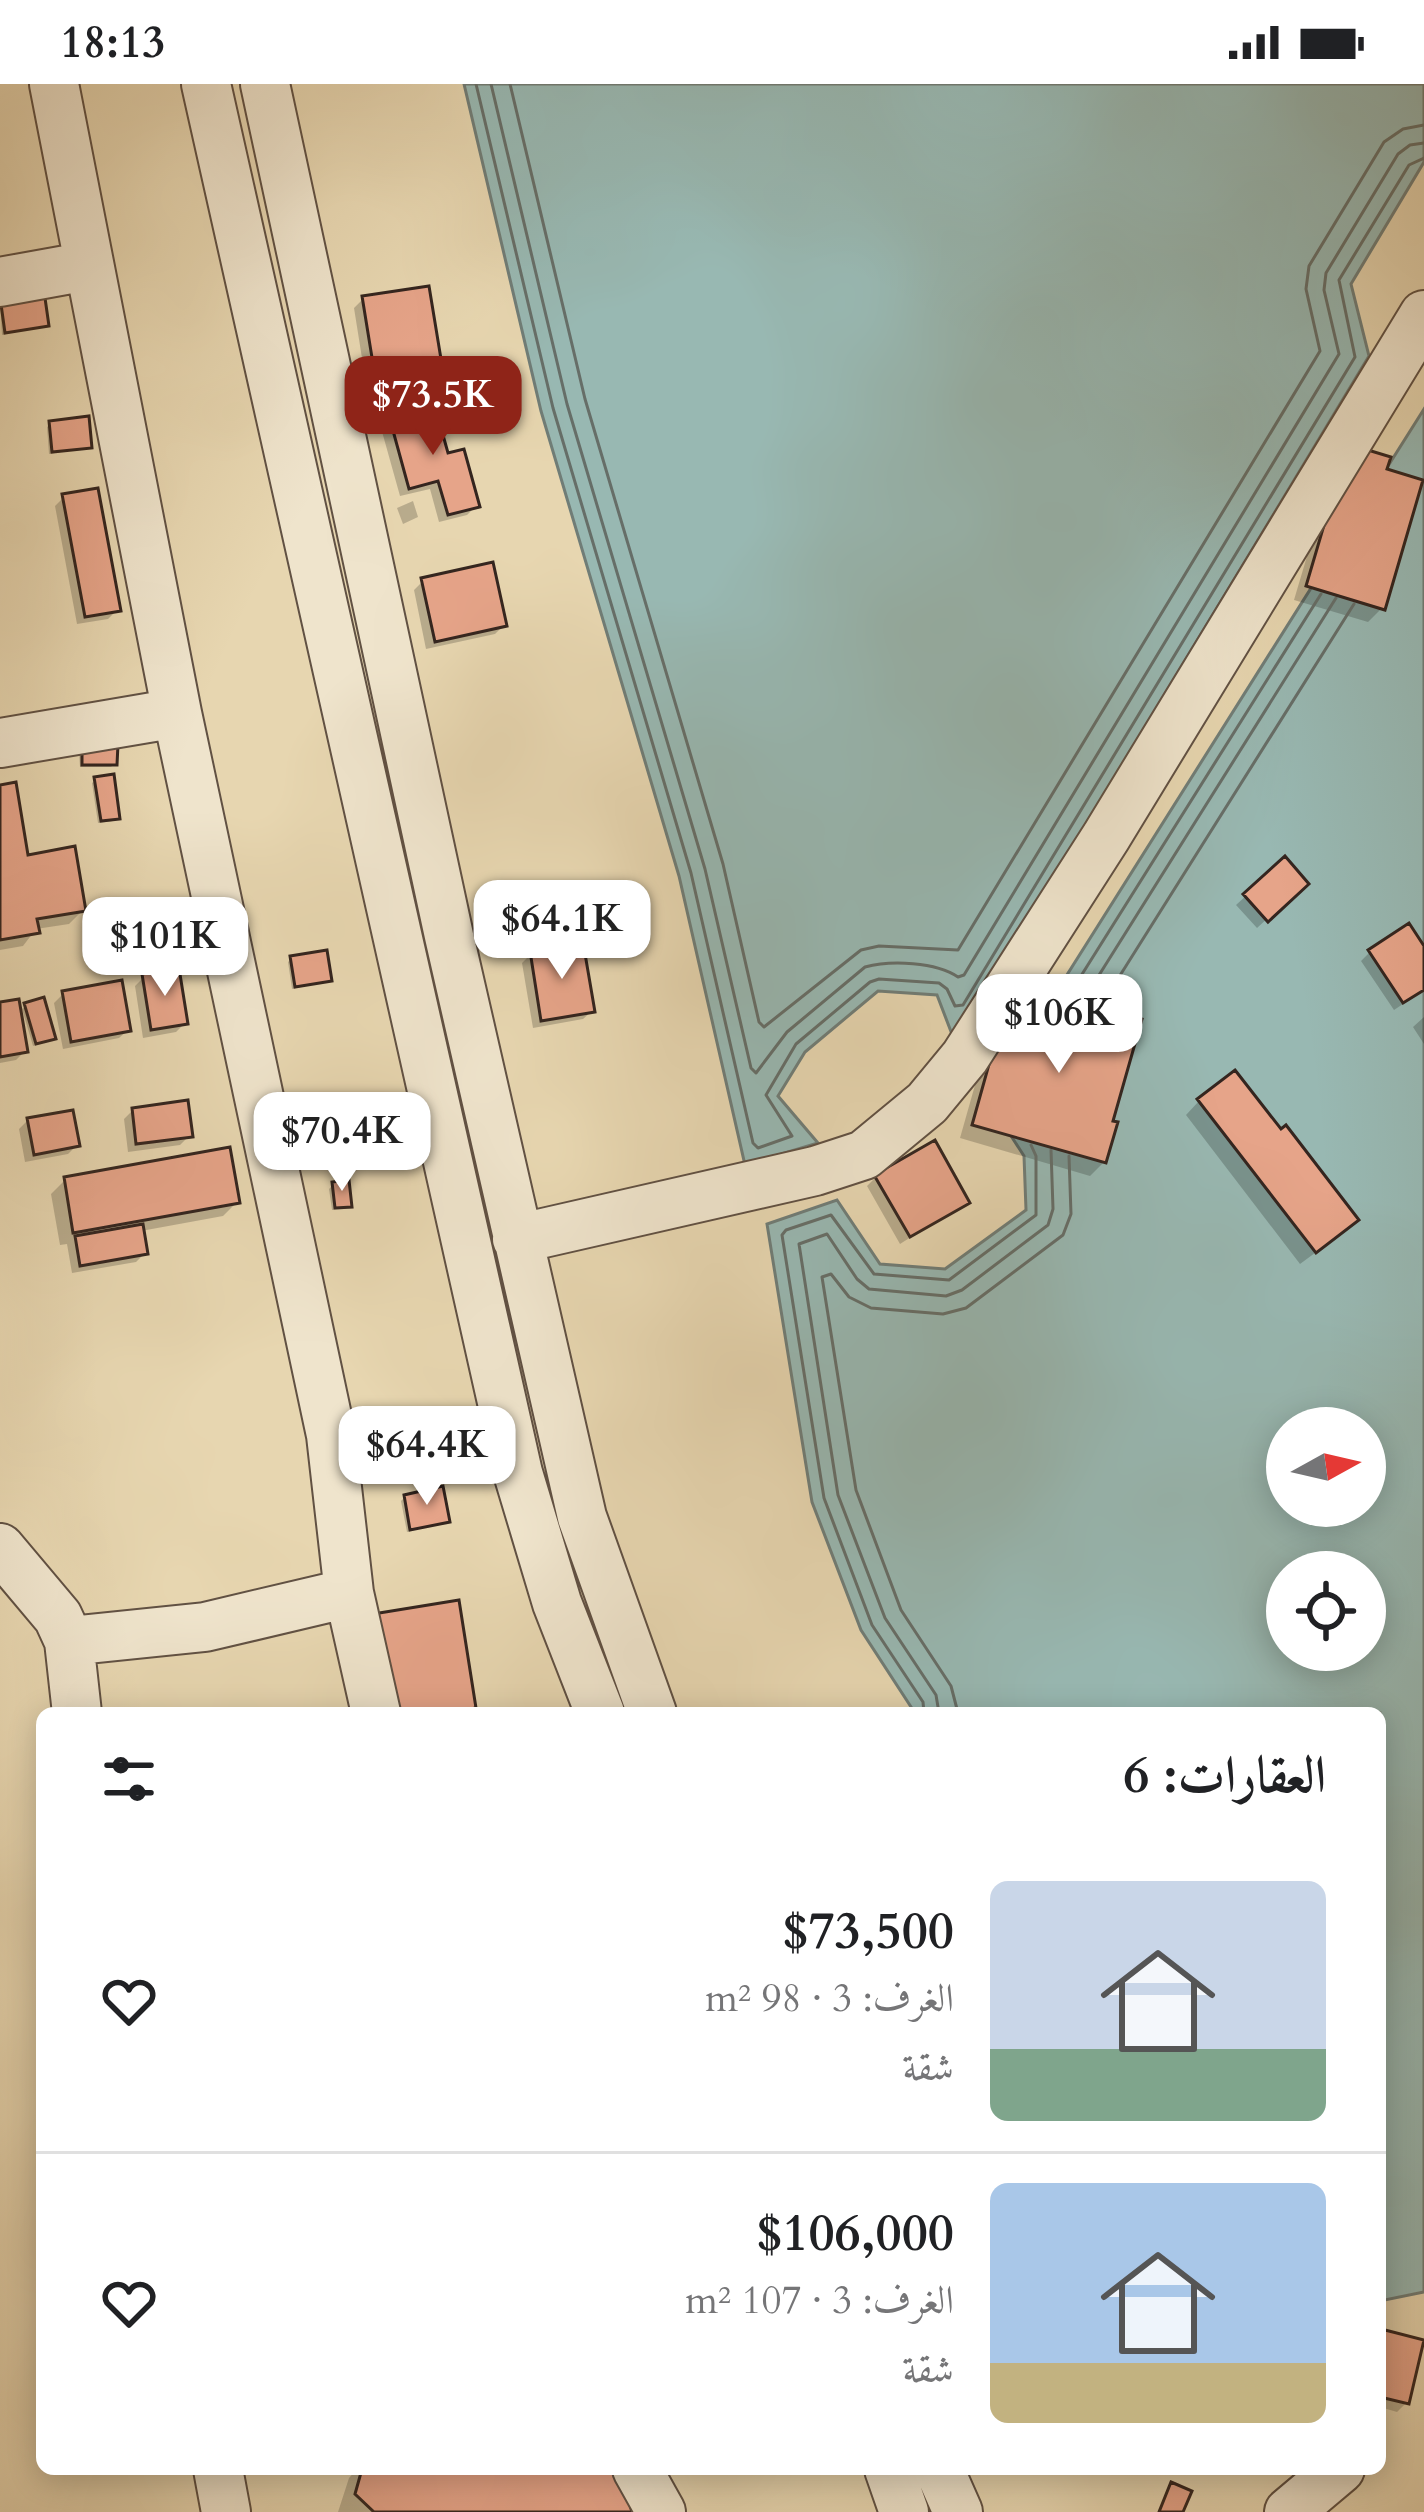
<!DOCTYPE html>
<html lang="ar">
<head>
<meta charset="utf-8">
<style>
  :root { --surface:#fff; --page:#f2f2f2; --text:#202124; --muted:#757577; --line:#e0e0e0; --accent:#8f2418 }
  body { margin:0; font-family:Cardo,Amiri,serif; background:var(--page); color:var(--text); direction:rtl; height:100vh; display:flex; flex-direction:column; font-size:45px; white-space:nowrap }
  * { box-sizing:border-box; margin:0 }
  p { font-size:39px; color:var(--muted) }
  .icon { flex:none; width:66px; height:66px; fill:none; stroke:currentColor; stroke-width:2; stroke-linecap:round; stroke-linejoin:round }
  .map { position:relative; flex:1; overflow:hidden; direction:ltr }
  .details { position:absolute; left:36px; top:1623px; width:1350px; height:768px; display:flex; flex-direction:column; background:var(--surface); border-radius:18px; box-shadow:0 6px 30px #0003; direction:rtl }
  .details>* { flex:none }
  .needle { width:78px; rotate:82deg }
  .fabs { position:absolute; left:1266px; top:1323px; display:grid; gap:24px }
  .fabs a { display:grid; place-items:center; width:120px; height:120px; border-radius:50%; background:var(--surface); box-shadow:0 6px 30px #0003; font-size:60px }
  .price { position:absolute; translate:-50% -102px; padding:0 27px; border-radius:24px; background:#fff; color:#222; font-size:39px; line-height:78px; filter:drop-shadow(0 3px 6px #0008) }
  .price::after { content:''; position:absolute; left:50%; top:72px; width:36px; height:27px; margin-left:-18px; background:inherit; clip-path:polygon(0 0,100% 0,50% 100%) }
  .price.active { background:var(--accent); color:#fff }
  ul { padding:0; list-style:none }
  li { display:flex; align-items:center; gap:36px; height:300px; padding:0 60px }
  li+li { border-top:3px solid var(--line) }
  li span { display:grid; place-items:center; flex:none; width:336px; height:240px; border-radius:18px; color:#555 }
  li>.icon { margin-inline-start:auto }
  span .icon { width:144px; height:144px; fill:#fffc; stroke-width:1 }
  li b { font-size:51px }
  h2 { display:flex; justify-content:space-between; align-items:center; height:144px; padding:0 60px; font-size:51px }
  .status { display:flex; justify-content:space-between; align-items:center; height:84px; padding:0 60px; background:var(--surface); direction:ltr }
  .status svg { height:33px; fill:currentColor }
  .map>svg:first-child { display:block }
  .water { fill:#98b8b2; stroke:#707d77; stroke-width:3; fill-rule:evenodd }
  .shadow { fill:#0003 }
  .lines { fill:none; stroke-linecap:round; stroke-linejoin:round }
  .shore { stroke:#666e68; stroke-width:3 }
  .building { fill:#e6a489; stroke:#34251f; stroke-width:3 }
  .minor-casing { stroke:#615143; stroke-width:52 }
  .minor { stroke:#efe4cc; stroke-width:48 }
</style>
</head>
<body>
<div class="status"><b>18:13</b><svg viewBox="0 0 49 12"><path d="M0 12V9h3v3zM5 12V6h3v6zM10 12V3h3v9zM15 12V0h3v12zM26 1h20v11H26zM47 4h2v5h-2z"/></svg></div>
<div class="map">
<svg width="1424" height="2428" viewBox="0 0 1424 2428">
  <rect width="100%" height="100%" fill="#e7d6b0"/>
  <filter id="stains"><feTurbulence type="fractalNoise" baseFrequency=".00167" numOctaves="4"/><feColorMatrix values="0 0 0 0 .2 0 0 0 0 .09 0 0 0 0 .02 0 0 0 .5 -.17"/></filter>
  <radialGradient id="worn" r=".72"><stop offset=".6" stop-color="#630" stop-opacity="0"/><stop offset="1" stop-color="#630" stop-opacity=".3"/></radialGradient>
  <!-- water -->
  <path class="water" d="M464,0h960v78l-73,122 18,72 -414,686 -18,-47 -59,-4 -73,61 -27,44 40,47 -73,22 -66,-289 -138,-465z
    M1424,325v1883l-44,9v-588h-465l-54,-83 -49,-128 -45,-278 70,-24 43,64 65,5 81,-59 -2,-54 -36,-56zM1287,1344h78v78h-78zM1287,1488h78v78h-78z"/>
  <!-- shadow -->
  <path class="shadow" d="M363,215l74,59 -8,9 -64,10 -11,-69z
    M0,218l46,23 -44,10z
    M390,335l56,38 30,49 -9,9 -28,7 -9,-33 -30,7 -19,-68z
    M50,340l39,23 -40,7 -2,-27z
    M1335,378l48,9 -1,137 -14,14 -74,-22z
    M64,413l53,113 -9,9 -31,5 -22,-118z
    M413,417l5,16 -15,7 -6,-16z
    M423,497l81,44 -9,9 -69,15 -12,-59z
    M79,667l35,13 -3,3h-31z
    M96,696l21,38 -4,3 -15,2 -6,-40z
    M0,704l26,70 57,52 -14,14 -33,5 -13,17 -23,4z
    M1284,777l21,23 -48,44 -21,-23z
    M1424,867v39l-30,20 -33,-49 9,-9z
    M531,870l61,57 -9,8 -50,9 -11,-65z
    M291,875l38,21 -37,9 -4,-27z
    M144,893l41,46 -9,9 -33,6 -8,-52z
    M63,910l65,36 -9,8 -56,11 -9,-46z
    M1059,915l50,124 -5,39 -14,14 -130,-38 34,-120 50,-4z
    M0,921l25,46 -9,9 -16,3z
    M26,922l27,32 -4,3 -16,5 -11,-37z
    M1424,933v27l-11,-17z
    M1199,1017l143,132 -42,31 -114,-149z
    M133,1026l56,26 -9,9 -52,7 -4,-33z
    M28,1036l49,25 -9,9 -43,8 -6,-33z
    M471,1055l25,52 -22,3 -6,-52z
    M876,1093l90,25 -66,42 -33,-58z
    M65,1096l172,22 -14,14 -82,15 4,22 -9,9 -64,11 -5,-29 -7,1 -9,-51z
    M333,1101l16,21 -4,3 -13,1 -3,-21z
    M405,1413l42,24 -40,11 -6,-31z
    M1386,2249l20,70 -9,9 -17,-5v-69z
    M357,2385h260l12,43h-291l11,-34z"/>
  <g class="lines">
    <!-- shore -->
    <path class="shore" d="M476,0l77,324 138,465 62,270 5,5 34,-12 -26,-41 30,-51 74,-62 9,-3 60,4 8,6 8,17 8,-1 392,-648 -16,-77 70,-115 15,-7
      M491,0l76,320 138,465 46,199 5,5 31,-41 78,-65c26,-7 71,-5 93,10l6,-2 375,-621 -15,-64 2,-17 72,-119 12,-9 14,-2
      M510,0l75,315 138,465 36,158 5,5 97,-77 18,-4 79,4 362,-599 -14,-62 3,-23 75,-124 19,-13 21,-4
      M1069,911l252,-401
      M1084,915l252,-401
      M1102,920l252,-400
      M924,1629l-1,-11 -51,-77 -48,-127 -42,-263 4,-5 45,-15 43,59 75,6 87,-65v-59l-5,-11
      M939,1629l-3,-18 -51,-77 -47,-123 -39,-251 28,-10 30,45 12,10 77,7 16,-6 86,-65 5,-16 -2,-59
      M958,1629l-7,-27 -50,-76 -45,-120 -34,-213 9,-3 18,23 22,11 72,6 23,-6 97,-73 8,-21 -2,-58"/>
  </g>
  <!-- building -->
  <path class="building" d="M429,202l12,73 -67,11 -12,-74z
    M44,207l5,35 -44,7 -5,-36z
    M434,319l14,50 16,-4 16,58 -32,8 -10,-34 -29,8 -20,-73z
    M89,332l3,32 -40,4 -3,-31z
    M1348,360l43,13 -4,12 36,11 -38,130 -79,-24z
    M98,404l23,123 -36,6 -23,-123z
    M493,478l14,64 -72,16 -14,-64z
    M82,660h36l-1,21h-35z
    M114,690l6,45 -19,2 -7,-44z
    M16,698l12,73 47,-9 11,65 -49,8 3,14 -40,7v-155z
    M1285,772l24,28 -41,38 -25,-28z
    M1409,839l15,23v44l-21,13 -35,-53z
    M583,858l12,70 -54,9 -11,-70z
    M327,866l5,31 -37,6 -5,-31z
    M179,884l9,56 -37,6 -9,-56z
    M122,896l9,51 -60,11 -9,-51z
    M1059,911l83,24 -29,102 5,1 -12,41 -134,-38 35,-125 46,14z
    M44,913l12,42 -20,5 -12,-41z
    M19,915l9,53 -28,5v-55z
    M1235,986l46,59 5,-4 73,95 -43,33 -119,-154z
    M188,1016l5,37 -57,7 -4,-36z
    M73,1026l7,36 -46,9 -7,-37z
    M935,1056l35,63 -60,34 -36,-62z
    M230,1063l10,56 -167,30 -9,-56z
    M349,1096l3,27 -17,1 -3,-26z
    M143,1140l5,30 -68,12 -5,-30z
    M443,1402l7,36 -40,8 -6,-35z
    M459,1516l17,108 -32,5h-56l-15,-99z
    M1385,2246l39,10 -15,64 -29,-7v-49z
    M362,2385h258l12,43h-258l-19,-18z
    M1171,2398l21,9 -9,21h-24z"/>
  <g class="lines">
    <defs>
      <path id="minor" d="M54,0l123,629 154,722 18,158 27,120
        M206,0l312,1389 39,130 43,110
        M265,0l184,852 133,581 70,196
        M0,198l88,-16
        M0,659l177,-30
        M517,1155l298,-68 49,-16 63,-52 38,-46 141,-220 318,-522
        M0,1464l58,69 11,24 136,-14 144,-34
        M69,1557l8,72
        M218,2385l8,43
        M637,2385l24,43
        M889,2385l15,43
        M939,2385l19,43
        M1289,2428l51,-43"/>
    </defs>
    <!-- minor casing -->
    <use href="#minor" class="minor-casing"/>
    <!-- minor -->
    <use href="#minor" class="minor"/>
  </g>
  <rect width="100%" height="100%" filter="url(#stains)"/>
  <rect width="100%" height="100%" fill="url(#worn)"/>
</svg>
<div class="fabs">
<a><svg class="needle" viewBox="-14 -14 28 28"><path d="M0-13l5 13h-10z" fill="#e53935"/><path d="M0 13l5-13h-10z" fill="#757577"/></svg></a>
<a><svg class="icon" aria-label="locate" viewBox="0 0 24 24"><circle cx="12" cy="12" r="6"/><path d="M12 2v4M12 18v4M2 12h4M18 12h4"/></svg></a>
</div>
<b class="price active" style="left:433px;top:374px">$73.5K</b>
<b class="price" style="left:562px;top:898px">$64.1K</b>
<b class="price" style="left:165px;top:915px">$101K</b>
<b class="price" style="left:1059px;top:992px">$106K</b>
<b class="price" style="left:342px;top:1110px">$70.4K</b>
<b class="price" style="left:427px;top:1424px">$64.4K</b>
<section class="details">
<h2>العقارات: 6<svg class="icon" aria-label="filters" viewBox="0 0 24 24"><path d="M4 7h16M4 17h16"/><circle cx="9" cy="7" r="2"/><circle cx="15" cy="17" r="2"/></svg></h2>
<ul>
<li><span style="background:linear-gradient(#c9d6e8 70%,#7fa58c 0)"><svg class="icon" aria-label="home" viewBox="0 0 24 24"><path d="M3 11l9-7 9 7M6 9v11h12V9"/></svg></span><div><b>$73,500</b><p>الغرف: 3 · 98 m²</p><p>شقة</p></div><svg class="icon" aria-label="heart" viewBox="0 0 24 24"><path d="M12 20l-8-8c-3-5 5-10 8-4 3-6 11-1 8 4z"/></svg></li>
<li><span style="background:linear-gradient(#a9c7e8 75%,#c2b280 0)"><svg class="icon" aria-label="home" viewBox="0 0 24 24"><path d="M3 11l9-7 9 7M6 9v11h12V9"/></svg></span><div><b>$106,000</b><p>الغرف: 3 · 107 m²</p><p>شقة</p></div><svg class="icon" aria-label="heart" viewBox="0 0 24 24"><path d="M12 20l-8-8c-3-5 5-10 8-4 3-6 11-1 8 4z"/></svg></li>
</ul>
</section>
</div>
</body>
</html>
